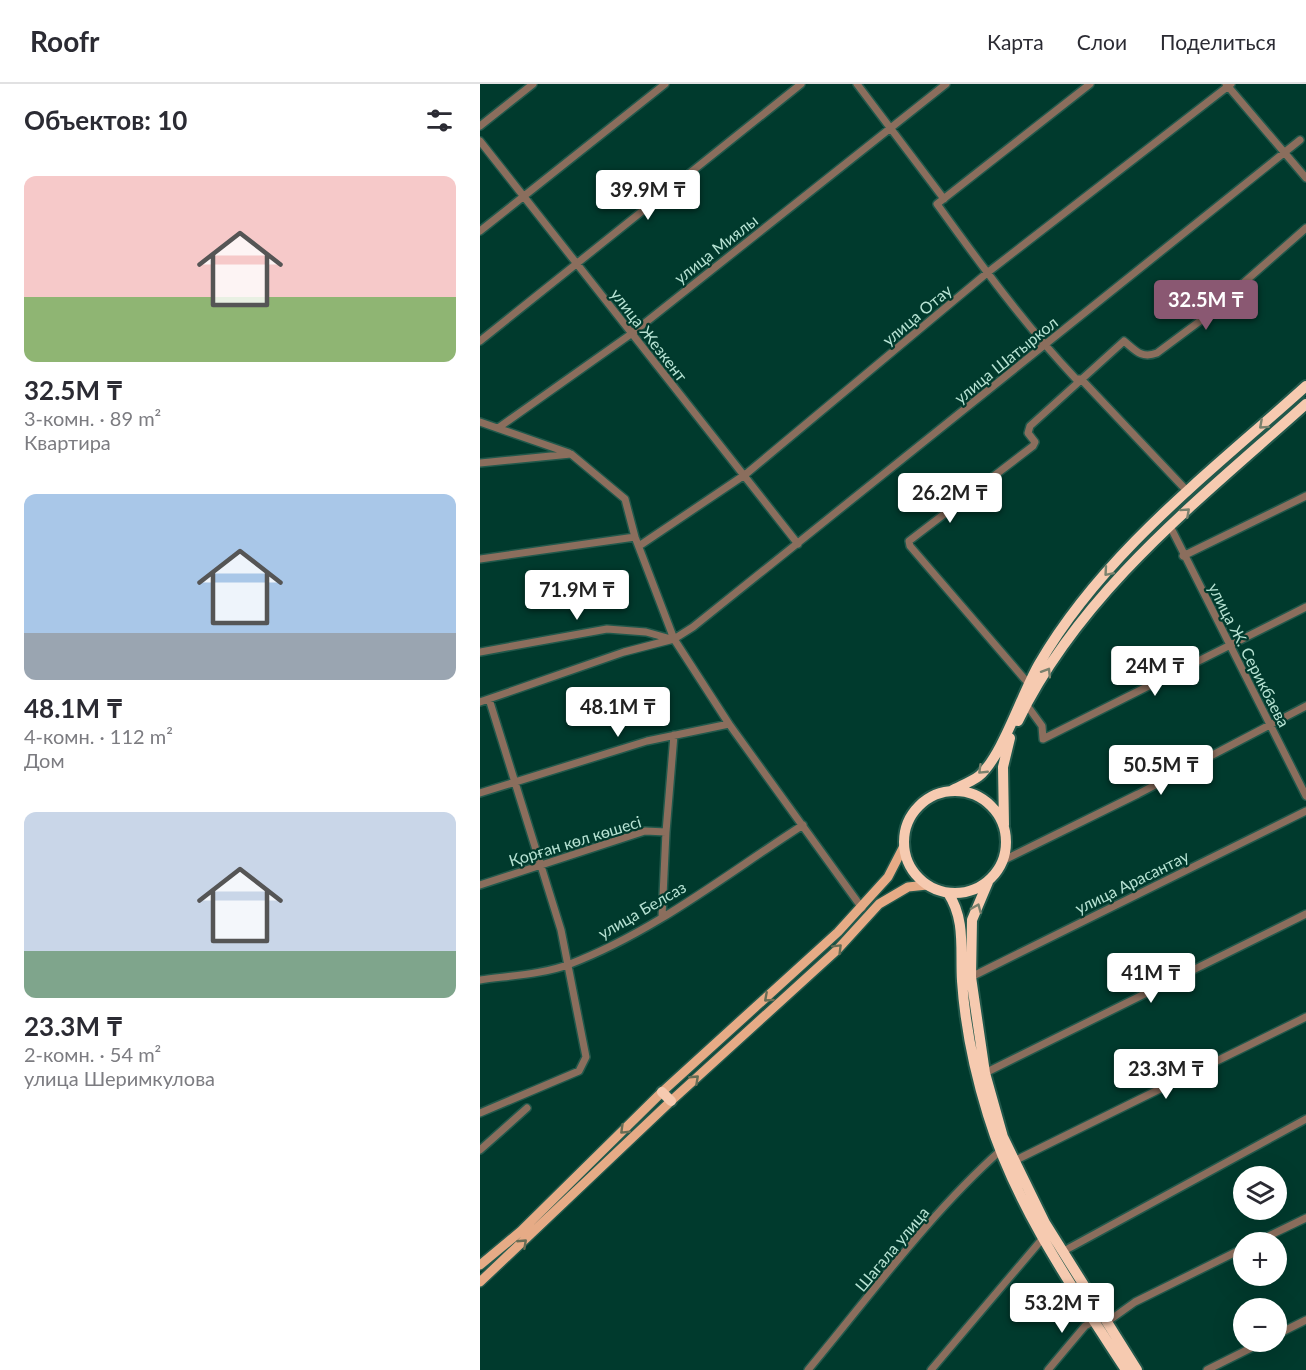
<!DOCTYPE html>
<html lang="ru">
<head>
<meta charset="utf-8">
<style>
  :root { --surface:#fff; --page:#f2f2f3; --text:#2b2b33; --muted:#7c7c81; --line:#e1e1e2; --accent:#8a5872 }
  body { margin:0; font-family:Lato,sans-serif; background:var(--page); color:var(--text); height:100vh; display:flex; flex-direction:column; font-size:22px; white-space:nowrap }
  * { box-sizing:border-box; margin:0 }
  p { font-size:20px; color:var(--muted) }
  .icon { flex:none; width:33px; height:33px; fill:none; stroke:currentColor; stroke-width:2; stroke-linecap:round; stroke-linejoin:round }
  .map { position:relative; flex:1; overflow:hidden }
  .sheet { display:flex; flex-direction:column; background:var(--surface); width:480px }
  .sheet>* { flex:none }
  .fabs { position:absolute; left:753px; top:1082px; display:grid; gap:12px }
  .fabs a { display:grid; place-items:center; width:54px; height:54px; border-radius:50%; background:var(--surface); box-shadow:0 6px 24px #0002; font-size:30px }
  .price { position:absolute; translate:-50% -51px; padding:0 14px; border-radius:6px; background:#fff; color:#222; font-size:20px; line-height:39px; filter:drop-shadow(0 2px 3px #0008) }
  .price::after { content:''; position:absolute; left:50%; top:36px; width:18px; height:14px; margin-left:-9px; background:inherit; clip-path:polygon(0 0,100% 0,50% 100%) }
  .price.selected { background:var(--accent); color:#fff }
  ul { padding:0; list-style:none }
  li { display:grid; align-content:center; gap:12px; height:318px; padding:0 24px }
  li span { display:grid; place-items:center; height:186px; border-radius:12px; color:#555 }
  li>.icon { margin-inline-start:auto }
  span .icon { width:108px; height:108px; fill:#fffc; stroke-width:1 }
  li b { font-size:26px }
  h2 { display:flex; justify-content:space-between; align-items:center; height:72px; padding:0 24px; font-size:26px }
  header { display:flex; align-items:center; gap:36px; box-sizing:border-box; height:84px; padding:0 30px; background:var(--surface); border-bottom:2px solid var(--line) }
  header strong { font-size:28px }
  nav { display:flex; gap:33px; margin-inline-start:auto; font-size:21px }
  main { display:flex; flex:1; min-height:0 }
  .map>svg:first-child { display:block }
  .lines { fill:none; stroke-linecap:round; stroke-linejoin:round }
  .minor-casing { stroke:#21584b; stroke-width:10 }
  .major-casing { stroke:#21584b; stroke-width:12 }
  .highway-casing { stroke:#21584b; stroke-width:14 }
  .minor { stroke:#8b6e5d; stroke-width:7 }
  .major { stroke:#e6ab86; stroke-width:9 }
  .highway { stroke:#f6cab0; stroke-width:10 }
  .oneway { stroke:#7b826e }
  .oneway2 { stroke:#676d55 }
  .labels { text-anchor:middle; stroke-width:4.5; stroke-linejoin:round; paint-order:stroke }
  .street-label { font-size:16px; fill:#b7e3d4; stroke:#003a2d }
</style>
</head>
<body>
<header>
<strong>Roofr</strong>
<nav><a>Карта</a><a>Слои</a><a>Поделиться</a></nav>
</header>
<main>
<section class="sheet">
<h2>Объектов: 10<svg class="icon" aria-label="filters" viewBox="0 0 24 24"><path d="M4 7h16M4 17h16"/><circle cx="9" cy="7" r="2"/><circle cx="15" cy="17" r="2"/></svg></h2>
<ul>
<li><span style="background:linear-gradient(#f6c9c9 65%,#8fb573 0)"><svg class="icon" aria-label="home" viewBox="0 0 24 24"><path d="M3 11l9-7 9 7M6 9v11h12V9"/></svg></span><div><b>32.5M ₸</b><p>3-комн. · 89 m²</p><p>Квартира</p></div></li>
<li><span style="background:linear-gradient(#a9c7e8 75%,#9aa5b1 0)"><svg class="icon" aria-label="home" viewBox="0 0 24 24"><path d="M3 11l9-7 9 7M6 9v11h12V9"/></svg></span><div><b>48.1M ₸</b><p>4-комн. · 112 m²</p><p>Дом</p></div></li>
<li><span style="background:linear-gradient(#c9d6e8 75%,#7fa58c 0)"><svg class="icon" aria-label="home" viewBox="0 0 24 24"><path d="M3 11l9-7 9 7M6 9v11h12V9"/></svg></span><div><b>23.3M ₸</b><p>2-комн. · 54 m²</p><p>улица Шеримкулова</p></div></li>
</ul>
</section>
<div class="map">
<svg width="826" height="1286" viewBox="0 0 826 1286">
  <rect width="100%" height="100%" fill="#003a2d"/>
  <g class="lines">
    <defs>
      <path id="minor" d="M377,0l87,115
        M610,0l-153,120c44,61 88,121 139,175h5l107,113
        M746,0l80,94
        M0,42l53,-42
        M0,57l318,403
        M0,147l185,-147
        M0,257l321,-257
        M0,338l89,31
        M18,344l133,-94 315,-250
        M0,379l91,-9 54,45 10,38 39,102 55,85 133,184
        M690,442l136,270
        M159,462l107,-72 241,-201 244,-189
        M703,472l123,-60
        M0,475l155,-22
        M0,568l127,-23 39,3 25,7
        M548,599l-118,-137 -1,-5 124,-95 2,-4 -7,-9 2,-7 94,-85c11,9 17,18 33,12l43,-32 106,-93
        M0,618l144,-50 50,-13 19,-12 607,-487
        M546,620l16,22 1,13 263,-132
        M0,709l167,-52 82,-17
        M186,748l8,-97
        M524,776l134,-66 168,-88
        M0,801l165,-54 21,1 -4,85
        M491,893l335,-166
        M0,896c27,-4 65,-6 90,-16 84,-32 158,-91 233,-139
        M505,989l321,-159
        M0,1029l99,-42 7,-14 -25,-127 -72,-231
        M0,1066l47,-42
        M534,1077l292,-144
        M776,1158l50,-24
        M582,1168l244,-133
        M627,1238l28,-20 109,-54
        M796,1251l30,-15
        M328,1286c61,-73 121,-156 193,-220
        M451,1286l112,-132
        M568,1286l37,-44 9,-5
        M727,1286l58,-29"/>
      <path id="major" d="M0,1181l41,-34 141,-139 176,-160 50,-55 16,-31
        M0,1198l191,-181 166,-151 42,-46 29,-17 19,-2"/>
      <path id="highway" d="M538,637c63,-130 182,-222 288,-317
        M471,707c9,-5 20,-9 28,-15 23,-19 43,-83 60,-112 65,-112 173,-193 267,-278
        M424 758a51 51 0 1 1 102 0a51 51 0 1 1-102 0Z
        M524,741l-1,-58 7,-29
        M508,798l-16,38 -1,57 14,96 18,64 42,86 92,147
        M468,809c18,27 12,57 14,88 3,44 13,92 26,134 28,92 86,175 138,255
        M182,1008l9,9"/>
    </defs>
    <!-- minor casing -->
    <use href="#minor" class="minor-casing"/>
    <!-- major casing -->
    <use href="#major" class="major-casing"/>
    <!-- highway casing -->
    <use href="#highway" class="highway-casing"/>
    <!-- minor -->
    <use href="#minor" class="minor"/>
    <!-- major -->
    <use href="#major" class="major"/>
    <!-- highway -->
    <use href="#highway" class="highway"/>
  </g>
  <!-- one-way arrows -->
  <defs><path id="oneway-chevron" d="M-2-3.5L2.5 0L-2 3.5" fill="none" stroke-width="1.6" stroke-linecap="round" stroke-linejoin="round" transform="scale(1.5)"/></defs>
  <g class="oneway">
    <use href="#oneway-chevron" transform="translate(783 341) rotate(138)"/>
    <use href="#oneway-chevron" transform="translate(706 428) rotate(-42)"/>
    <use href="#oneway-chevron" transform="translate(628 488) rotate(131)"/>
    <use href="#oneway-chevron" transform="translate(567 588) rotate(-58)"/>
    <use href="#oneway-chevron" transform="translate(502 686) rotate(136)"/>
    <use href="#oneway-chevron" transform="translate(497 824) rotate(-67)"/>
  </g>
  <g class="oneway2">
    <use href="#oneway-chevron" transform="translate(358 864) rotate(-45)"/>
    <use href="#oneway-chevron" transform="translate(288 914) rotate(138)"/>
    <use href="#oneway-chevron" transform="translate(215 995) rotate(-43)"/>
    <use href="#oneway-chevron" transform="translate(144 1046) rotate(136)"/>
    <use href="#oneway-chevron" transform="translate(43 1159) rotate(-43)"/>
  </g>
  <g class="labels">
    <!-- street labels -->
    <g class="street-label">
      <text transform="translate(236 165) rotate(-38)" y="6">улица Миялы</text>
      <text transform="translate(437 231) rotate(-40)" y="6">улица Отау</text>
      <text transform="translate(169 251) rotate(52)" y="6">улица Жезкент</text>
      <text transform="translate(526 276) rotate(-39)" y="6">улица Шатыркол</text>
      <text transform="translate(769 571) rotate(63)" y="6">улица Ж. Серикбаева</text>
      <text transform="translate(95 757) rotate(-17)" y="6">Қорған көл көшесі</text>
      <text transform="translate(652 798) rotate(-26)" y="6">улица Арасантау</text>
      <text transform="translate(162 826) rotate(-30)" y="6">улица Белсаз</text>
      <text transform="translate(412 1165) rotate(-50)" y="6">Шагала улица</text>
    </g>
  </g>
</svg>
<div class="fabs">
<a><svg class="icon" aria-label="layers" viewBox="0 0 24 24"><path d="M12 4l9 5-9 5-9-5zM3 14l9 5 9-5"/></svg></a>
<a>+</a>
<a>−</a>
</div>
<b class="price" style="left:168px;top:137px">39.9M ₸</b>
<b class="price selected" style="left:726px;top:247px">32.5M ₸</b>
<b class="price" style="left:470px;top:440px">26.2M ₸</b>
<b class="price" style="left:97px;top:537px">71.9M ₸</b>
<b class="price" style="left:675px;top:613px">24M ₸</b>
<b class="price" style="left:138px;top:654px">48.1M ₸</b>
<b class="price" style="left:681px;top:712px">50.5M ₸</b>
<b class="price" style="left:671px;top:920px">41M ₸</b>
<b class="price" style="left:686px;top:1016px">23.3M ₸</b>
<b class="price" style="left:582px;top:1250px">53.2M ₸</b>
</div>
</main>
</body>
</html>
